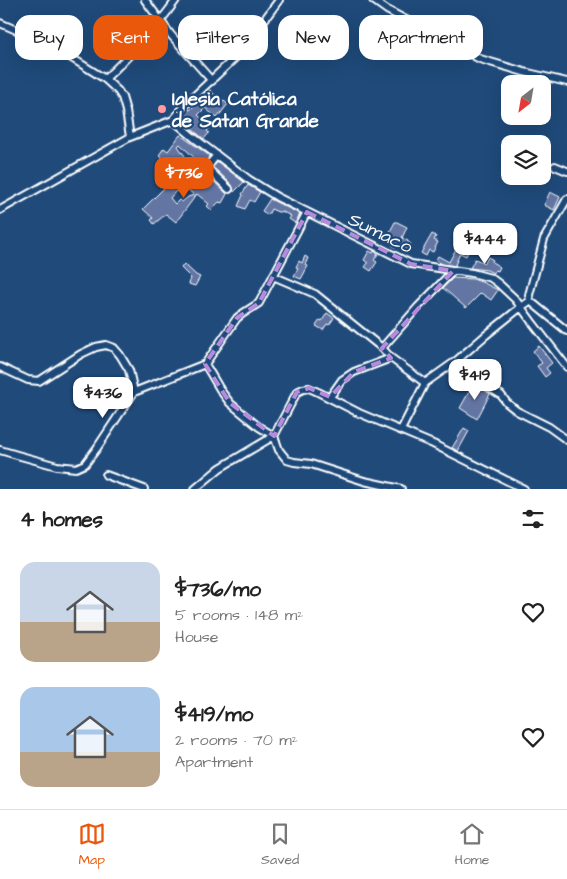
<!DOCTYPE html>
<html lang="en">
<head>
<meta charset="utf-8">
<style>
  :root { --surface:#fff; --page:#f2f2f2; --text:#222; --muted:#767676; --line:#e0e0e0; --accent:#ea580c }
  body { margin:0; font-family:"Architects Daughter",sans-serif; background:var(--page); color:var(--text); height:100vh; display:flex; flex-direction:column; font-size:19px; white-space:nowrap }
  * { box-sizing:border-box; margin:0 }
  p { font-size:16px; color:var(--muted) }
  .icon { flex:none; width:28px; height:28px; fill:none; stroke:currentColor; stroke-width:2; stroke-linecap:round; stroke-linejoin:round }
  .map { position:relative; height:489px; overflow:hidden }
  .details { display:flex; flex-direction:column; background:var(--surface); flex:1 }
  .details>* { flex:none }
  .hud { position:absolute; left:15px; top:15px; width:538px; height:45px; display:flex; gap:10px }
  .needle { width:32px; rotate:211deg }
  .controls { position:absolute; left:501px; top:75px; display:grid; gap:10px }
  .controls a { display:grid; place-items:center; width:50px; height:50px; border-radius:10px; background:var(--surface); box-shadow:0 5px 20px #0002; font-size:25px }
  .price { position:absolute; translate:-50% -42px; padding:0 11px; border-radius:10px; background:#fff; color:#222; font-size:16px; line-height:32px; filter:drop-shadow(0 1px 2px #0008) }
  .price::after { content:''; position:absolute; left:50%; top:30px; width:15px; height:11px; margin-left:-8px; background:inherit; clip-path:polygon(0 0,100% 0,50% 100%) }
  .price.selected { background:var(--accent); color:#fff }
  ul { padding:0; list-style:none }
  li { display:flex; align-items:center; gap:15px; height:125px; padding:0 20px }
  li span { display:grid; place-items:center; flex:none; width:140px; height:100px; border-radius:15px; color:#555 }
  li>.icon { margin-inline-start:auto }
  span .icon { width:60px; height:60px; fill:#fffc; stroke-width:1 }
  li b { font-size:21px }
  h2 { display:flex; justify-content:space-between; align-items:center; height:60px; padding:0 20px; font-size:21px }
  .tag { padding:0 18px; border-radius:15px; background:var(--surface); box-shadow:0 5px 20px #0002; font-size:18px; line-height:45px }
  .tag.selected { background:var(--accent); color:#fff }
  .tabs { display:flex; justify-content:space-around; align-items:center; height:70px; border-top:1px solid var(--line); background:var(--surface); font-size:14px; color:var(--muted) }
  .tabs a { display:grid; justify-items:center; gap:2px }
  .tabs .selected { color:var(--accent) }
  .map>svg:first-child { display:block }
  .building { fill:#6374a3; stroke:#fff }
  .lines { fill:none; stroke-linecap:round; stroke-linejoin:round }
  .minor-casing { stroke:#fff; stroke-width:10 }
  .minor { stroke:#1f4a7a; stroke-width:6 }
  .marked { fill:none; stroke:#b68bdc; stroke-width:4; stroke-dasharray:10 6; stroke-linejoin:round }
  .poi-dot { fill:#ff9aa2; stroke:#1f4a7a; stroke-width:2 }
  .labels { text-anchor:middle; stroke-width:4.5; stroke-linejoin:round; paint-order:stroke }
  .poi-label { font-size:19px; font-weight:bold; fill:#fff; stroke:#1f4a7a; text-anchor:start }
  .street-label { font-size:19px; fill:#fff; stroke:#1f4a7a }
</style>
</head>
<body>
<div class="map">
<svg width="567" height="489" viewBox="0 0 567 489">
  <rect width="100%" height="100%" fill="#1f4a7a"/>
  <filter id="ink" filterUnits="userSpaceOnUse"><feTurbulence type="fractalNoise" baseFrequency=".02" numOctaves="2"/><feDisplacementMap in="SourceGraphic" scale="10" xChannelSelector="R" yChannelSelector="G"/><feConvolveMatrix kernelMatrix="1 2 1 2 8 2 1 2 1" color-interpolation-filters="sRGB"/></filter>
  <g filter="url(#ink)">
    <!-- building -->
    <path class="building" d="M210,90l10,10 1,-1 7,5 -11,14 -12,-10 -7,7 13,12 -4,4 2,2 -5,6 -24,-20 8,-10 2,1z
      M180,135l30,21 -7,10 -23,-22 -2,2 18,26 -5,6 -17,-14 -2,2 -13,-11 5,-7 4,3z
      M218,162l26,20 -10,10 -2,-7 -19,-18z
      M206,174l21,20 -5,9 -3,-1 -8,8 -4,-4 2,-2 -12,-10 -21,28 -10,-8 -12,10 -3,-4 2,-2 -10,-9 24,-24 4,4 5,-7 5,3 -4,7 -1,-1 -6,7 5,6 4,-4 3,2 6,-5 6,-2 -8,-7 3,-4 3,3z
      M248,185l12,7 -6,10 -4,-2 -5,9 -7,-3 5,-11 -1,-1z
      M550,192l10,5 -6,13 -10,-5z
      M270,199l30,15 -5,9 -6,-4 2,-3 -10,-5 -1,1h-2l-7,-3 -3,6 -6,-4z
      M395,222h2l10,5 -5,11 6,3v1l3,2 -4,7 -10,-5 -1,2 -4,-3 2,-2 -8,-4z
      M432,234l4,2 -2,4 4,2 -5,10 -4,-2 -3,6 -5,-3z
      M457,247l11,5 -2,4 -6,-3 -5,12 1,1 -14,-2 -6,-4 2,-4 11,6z
      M369,251l4,2 1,-2 4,3 -4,6 3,2 -6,9 -6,-4 3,-4 -4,-3z
      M305,256l3,2 -3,7 3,1 -7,13 -7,-3 4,-8 -2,-1 3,-6 3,2z
      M488,257l5,3 -1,2 8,5 -2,4 -3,-1 -2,3 -6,-3 -17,-2 5,-9 10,4z
      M184,264l12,11 4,2 -5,9 -6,-2 2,-6 -10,-10z
      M453,278l20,1 11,4 14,7 -7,10 -10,-7 -15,15 -23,-20z
      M327,313l7,5 -5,7 -2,-1 -4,6 -7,-4 4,-6 2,1z
      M539,346l13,17 -6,5 4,5 -5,4 -8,-11 5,-3 -9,-12z
      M474,383l16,11 -13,25 -17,-11z
      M464,428l5,3 -11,20 -6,-3z"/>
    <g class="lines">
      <defs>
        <path id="minor" d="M145,0l26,35 41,46
          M373,0l14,10 93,49 44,13 43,10
          M0,23l51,22 54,34 13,12 4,6 4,14 4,26
          M105,79c26,-25 51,-50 71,-79
          M173,120l20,17 55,42 29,18 134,67 61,9 19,5 8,6 16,15 17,23 35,45
          M217,155l-9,11v3l21,20
          M555,166l12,5
          M567,199l-23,40 -15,56 1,6 5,4 32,26
          M0,210l130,-73 43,-17 15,-18 51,-48 40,-54
          M307,212l-48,91 -17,11 -5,4 -32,46 16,27 9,12 29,24 15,9 5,14 8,10 7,2 17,2 53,17 37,8
          M273,276l42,18 67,54 9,10 34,25
          M382,348l36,-41 35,-36
          M456,361l7,9 38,25 6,8 10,8 32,16 18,13
          M0,367l28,13 11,1 42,-27 15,-7 10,-2 8,3 6,7 9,15 5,22
          M330,397l12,-17 12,-8 37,-14
          M401,430l24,-47 31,-22 30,-26 35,-28 9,-6
          M0,450l17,5 40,11 19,2 9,-4 12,-16 37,-56 71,-28
          M106,475l38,14
          M195,489l25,-21 54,-32 23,-44 6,-3 6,-1 9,4 41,21 74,31 91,45"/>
      </defs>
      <!-- minor casing -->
      <use href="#minor" class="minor-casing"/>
      <!-- minor -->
      <use href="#minor" class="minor"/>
    </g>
  </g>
  <!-- marked area -->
  <path class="marked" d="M307,212l104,52 42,7 -71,77 9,10 -37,14 -24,25 -21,-9 -12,4 -23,44 -44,-33 -25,-39 32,-46 22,-15z"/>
  <!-- markers -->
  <circle class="poi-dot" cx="162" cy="109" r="5"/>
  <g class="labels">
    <!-- poi labels -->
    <g class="poi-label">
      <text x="172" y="105">Iglesia Católica<tspan x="172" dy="22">de Satan Grande</tspan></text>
    </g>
    <!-- street labels -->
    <g class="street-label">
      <text transform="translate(381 232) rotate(26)" y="7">Sumaco</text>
    </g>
  </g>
</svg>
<div class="controls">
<a><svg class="needle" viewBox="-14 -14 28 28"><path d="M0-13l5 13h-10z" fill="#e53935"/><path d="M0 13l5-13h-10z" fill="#767676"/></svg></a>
<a><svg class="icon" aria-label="layers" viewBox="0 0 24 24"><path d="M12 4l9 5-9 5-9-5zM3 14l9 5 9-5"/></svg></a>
</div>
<b class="price selected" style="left:184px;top:199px">$736</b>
<b class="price" style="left:485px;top:265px">$444</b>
<b class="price" style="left:475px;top:401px">$419</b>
<b class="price" style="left:103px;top:419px">$436</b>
<div class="hud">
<a class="tag">Buy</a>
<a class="tag selected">Rent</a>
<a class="tag">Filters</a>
<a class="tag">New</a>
<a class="tag">Apartment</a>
</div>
</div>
<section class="details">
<h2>4 homes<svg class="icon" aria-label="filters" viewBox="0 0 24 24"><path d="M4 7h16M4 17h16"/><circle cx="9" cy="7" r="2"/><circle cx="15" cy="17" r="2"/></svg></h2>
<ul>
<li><span style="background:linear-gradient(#c9d6e8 60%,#b9a48a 0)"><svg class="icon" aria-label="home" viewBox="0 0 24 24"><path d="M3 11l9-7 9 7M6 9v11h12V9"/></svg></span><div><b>$736/mo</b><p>5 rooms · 148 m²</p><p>House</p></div><svg class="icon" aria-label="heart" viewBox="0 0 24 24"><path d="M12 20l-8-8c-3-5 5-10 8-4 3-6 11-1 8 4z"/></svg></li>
<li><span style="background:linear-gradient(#a9c7e8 65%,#b9a48a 0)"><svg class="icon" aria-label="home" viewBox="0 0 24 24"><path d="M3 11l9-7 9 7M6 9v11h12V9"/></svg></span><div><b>$419/mo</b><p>2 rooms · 70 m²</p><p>Apartment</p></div><svg class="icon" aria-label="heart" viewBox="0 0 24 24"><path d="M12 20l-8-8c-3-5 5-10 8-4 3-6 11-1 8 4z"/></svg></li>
</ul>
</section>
<nav class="tabs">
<a class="selected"><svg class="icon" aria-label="map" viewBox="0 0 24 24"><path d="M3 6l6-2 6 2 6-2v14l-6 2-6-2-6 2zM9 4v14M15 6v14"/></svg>Map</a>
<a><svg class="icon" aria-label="saved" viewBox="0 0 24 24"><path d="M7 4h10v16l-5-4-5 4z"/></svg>Saved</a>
<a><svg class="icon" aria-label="home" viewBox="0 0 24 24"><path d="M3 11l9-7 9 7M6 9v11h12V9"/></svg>Home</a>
</nav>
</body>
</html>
